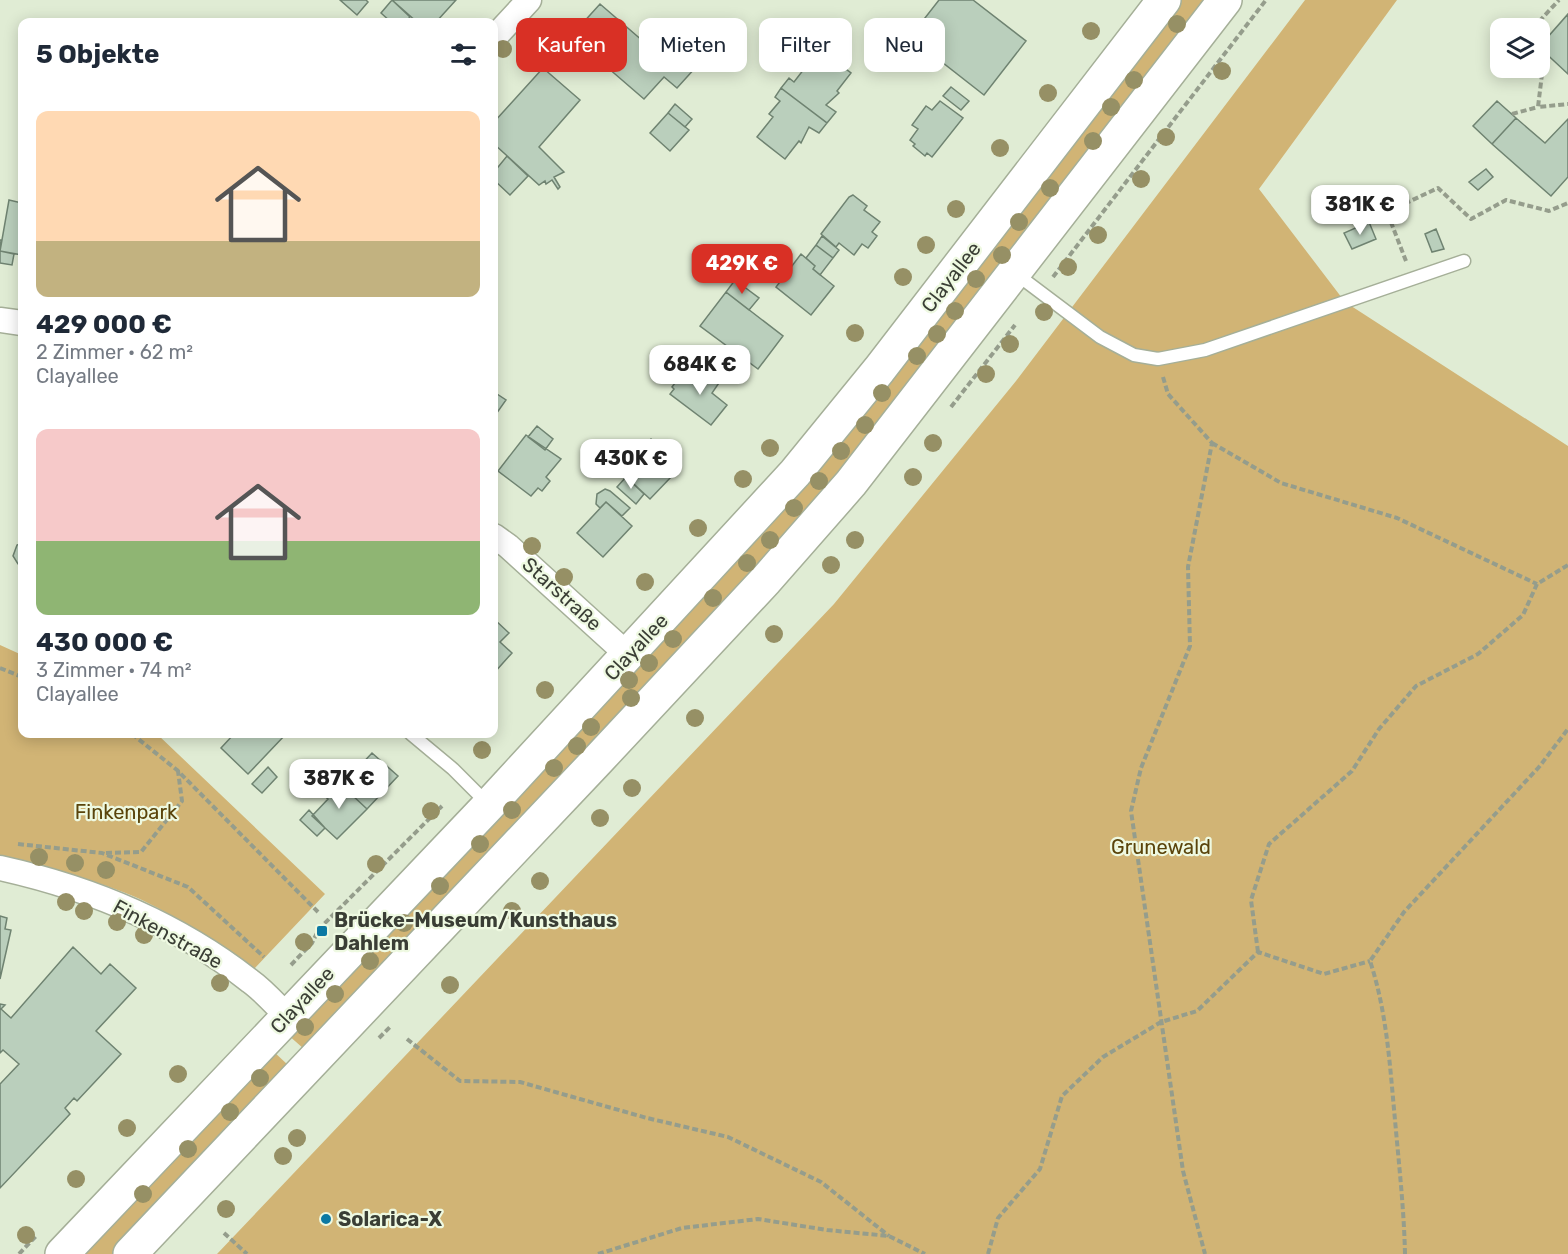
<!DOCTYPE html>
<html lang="de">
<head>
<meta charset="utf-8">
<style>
  :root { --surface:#fff; --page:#f2f2f3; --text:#1f2937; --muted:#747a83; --accent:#d93025 }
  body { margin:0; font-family:Rubik,sans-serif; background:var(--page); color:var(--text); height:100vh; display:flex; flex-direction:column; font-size:22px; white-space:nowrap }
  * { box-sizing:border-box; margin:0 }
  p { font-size:20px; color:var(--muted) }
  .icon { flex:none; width:33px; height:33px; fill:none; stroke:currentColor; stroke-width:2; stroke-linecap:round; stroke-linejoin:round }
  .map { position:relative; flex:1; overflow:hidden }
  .sheet { position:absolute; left:18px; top:18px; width:480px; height:720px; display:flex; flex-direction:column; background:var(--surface); border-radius:12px; box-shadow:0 3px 15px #0003 }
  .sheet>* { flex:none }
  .top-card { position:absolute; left:516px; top:18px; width:570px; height:54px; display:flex; gap:12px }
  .buttons { position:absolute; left:1490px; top:18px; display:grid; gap:12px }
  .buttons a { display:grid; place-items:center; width:60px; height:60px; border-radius:12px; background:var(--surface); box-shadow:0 3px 15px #0003; font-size:30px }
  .price { position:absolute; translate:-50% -51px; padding:0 14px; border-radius:12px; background:#fff; color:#222; font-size:20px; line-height:39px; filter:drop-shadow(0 2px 3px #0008) }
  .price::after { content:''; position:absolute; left:50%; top:36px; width:18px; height:14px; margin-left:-9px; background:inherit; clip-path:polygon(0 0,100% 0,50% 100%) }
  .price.on { background:var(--accent); color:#fff }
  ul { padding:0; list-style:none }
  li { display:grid; align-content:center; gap:12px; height:318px; padding:0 18px }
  li span { display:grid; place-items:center; height:186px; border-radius:12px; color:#555 }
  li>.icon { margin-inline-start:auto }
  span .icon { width:108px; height:108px; fill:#fffc; stroke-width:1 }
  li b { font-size:26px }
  h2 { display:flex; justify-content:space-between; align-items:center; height:72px; padding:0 18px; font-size:26px }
  .pill { padding:0 21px; border-radius:12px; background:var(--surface); box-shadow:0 3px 15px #0003; font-size:21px; line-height:54px }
  .pill.on { background:var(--accent); color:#fff }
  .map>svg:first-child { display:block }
  .green { fill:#d1b475 }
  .building { fill:#bacfbc; stroke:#6f8371; stroke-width:1.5 }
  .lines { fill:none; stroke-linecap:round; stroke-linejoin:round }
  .service-casing { stroke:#a5af98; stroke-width:15 }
  .minor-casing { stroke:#a5af98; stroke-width:27 }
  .secondary-casing { stroke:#a5af98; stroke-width:36 }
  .path { stroke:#959d8c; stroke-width:4; stroke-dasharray:6 3; stroke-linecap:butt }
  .service { stroke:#fff; stroke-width:12 }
  .minor { stroke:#fff; stroke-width:24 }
  .secondary { stroke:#fff; stroke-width:33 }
  .tree { fill:#969065 }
  .poi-dot { fill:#0b79a3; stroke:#eef9e1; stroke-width:2 }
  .labels { text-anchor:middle; stroke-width:4.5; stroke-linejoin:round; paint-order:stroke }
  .street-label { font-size:20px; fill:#3a3e35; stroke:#eef9e1 }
  .park-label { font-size:20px; fill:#5a440b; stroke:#eef9e1 }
  .poi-label { font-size:20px; font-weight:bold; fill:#3a3e35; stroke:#eef9e1; text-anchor:start }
</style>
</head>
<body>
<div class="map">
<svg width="1568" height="1254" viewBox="0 0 1568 1254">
  <rect width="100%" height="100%" fill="#e0ecd4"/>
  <!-- green -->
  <path class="green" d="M1181,0h28l-302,392 -128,154 -475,503 -17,-15 866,-997z
    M1305,0h92l-138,189 86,113 223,144v808h-1351l617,-650 182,-223z
    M0,645l22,10v79h135l168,160 -71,75c-42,-27 -84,-59 -131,-77 -40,-15 -82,-26 -123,-37z
    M272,1050l17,16 -177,188h-32z"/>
  <!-- building -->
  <path class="building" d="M340,0h26l2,2 -11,13z
    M392,0h64l-20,22h-19z
    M392,0l18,17 -5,5h-14l-10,-9z
    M939,0h34l53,41 -42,54 -74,-58z
    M600,4l73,63 10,-12 13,12 -19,21 -13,-11 -20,22 -73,-63z
    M1568,14v60l-29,-27z
    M827,49l13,10 -2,4 13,10 -14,18 2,2 -13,12 10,7 -9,11 -46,-35 8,-10 5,4 10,-13 3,2 16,-20z
    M543,68l37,32 -41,47 25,25 -10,5 6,10 -2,2 -6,-9 -6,4 -1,-3 -6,4 -45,-41v-22z
    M951,87l18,14 -8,9 -18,-14z
    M781,88l46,35 -8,10 -10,-6 -8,16 -2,-2 -14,18 -28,-22 16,-20 -4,-3 11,-13 -5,-4z
    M940,101l23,17 -31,39 -5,-4 -2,3 -12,-10 2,-2 -5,-4 8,-11 -6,-4 14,-19 6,4z
    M1497,101l19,17 -24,26 -19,-18z
    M675,104l17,15 -7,8 -17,-14z
    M668,113l21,17 -19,21 -20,-18z
    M1516,118l29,25 23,-24v58l-17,19 -59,-52z
    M507,156l21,20 -18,19 -16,-15v-8z
    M1486,169l7,8 -15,13 -9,-8z
    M853,195l14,11 -3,4 16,12 -8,10 5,4 -9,12 -6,-4 -8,11 -15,-12 -3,4 -15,-13 28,-37z
    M9,200l13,3v52l-22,-4z
    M1369,222l7,17 -24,10 -8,-16z
    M1436,229l8,20 -12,3 -7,-18z
    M822,236l17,14 -6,8 -17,-13z
    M0,240h2l-2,11 14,3 -2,11 -12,-2z
    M816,245l17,13 -13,17 -7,-6 2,-3 -9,-8z
    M801,254l14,12 -2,3 21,17 -23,29 -35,-28z
    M735,280l24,18 -10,12 -23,-18z
    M726,292l57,44 -25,33 -58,-43z
    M704,367l17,13 -9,13 15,12 -16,20 -41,-31 4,-5 -2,-2 6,-8 3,2 3,-4 7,6z
    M494,392l12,8 -12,17z
    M537,426l16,13 -8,11 -17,-13z
    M526,435l35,24 -15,18 4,4 -8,10 -4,-3 -7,8 -33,-25z
    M651,439l17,16 -8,9 12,12 -22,23 -29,-27z
    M626,477l18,17 -8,10 -19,-17z
    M605,489l5,2 20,17 -8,8 -16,-14 -6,6 -4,-4 1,-10z
    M606,502l26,24 -29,31 -26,-24z
    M22,543v23l-4,-2 -5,-8 4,-11z
    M494,619l15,14 -9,9 12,11 -18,20z
    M234,734h52l-38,40 -27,-26z
    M372,753l26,23 -31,33 -31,-29 15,-16 6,5z
    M268,767l9,10 -15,16 -10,-9z
    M336,780l31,29 -30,30 -25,-23 16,-17 -6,-5z
    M309,810l16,18 -8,8 -17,-16z
    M0,916l7,2 -2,11 6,1 -11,49z
    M73,947l28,27 9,-10 26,24 -40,43 25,23 -44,47 -3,-3 -9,10 5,6 -70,74v-104l19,-20 -16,-14 -3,3v-49l5,1 -4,4 10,9z"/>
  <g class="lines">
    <defs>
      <path id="service" d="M1015,273l85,64 34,18 24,4 47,-9 259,-89
        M411,734l42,35 34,34"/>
      <path id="minor" d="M494,38l35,-38
        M0,320l22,3
        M494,536l14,10 120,109
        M0,868c90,20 177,56 250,113 14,10 25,23 37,35"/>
      <path id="secondary" d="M62,1254l427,-449 306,-332 84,-103 285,-370
        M130,1254l466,-492 170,-182 85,-97 374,-483"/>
    </defs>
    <!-- service casing -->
    <use href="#service" class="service-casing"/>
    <!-- minor casing -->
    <use href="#minor" class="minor-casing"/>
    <!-- secondary casing -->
    <use href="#secondary" class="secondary-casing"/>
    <!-- path -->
    <path class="path" d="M1533,28l26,-28
      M1539,65l3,9 -4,33 30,-3
      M1512,114l26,-7
      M1406,261l-19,-49 51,-24 33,31 35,-19 43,11 19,-8
      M1053,277l213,-277
      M1163,377l5,17 44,49 -24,124 2,79 -49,122 -10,43 52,360 22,83
      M951,407l64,-82
      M1212,443l69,40 116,35 140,66
      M0,668l22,9
      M132,734l45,36 141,142
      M18,844l84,9 86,34 76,70
      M106,853l35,-1 41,-51 -4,-30
      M1258,952l-7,-52 18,-56 83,-73 27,-42 37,-43 62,-32 45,-39 14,-31 31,-19
      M291,965l21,-22 7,-14 123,-123
      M379,1038l12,-12
      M407,1039l53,42 60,1 127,36 81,19 93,45 68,54
      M224,1233l23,21
      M19,1254l18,-19
      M598,1254l84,-26 76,-9 69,11 62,6 36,18
      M988,1254l10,-36 42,-49 22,-73 41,-39 58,-35 36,-11 61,-59 66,22 46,-13
      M1405,1254c-1,-45 -6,-89 -10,-134 -5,-53 -8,-108 -25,-159l34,-49 135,-145 29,-38"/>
    <!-- service -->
    <use href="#service" class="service"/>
    <!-- minor -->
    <use href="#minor" class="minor"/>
    <!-- secondary -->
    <use href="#secondary" class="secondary"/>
  </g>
  <!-- trees -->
  <g class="tree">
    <circle cx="1177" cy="24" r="9"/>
    <circle cx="1091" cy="31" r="9"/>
    <circle cx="503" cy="49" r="9"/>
    <circle cx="1222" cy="71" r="9"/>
    <circle cx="1134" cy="80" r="9"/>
    <circle cx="1048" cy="93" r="9"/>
    <circle cx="1111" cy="107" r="9"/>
    <circle cx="1166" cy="137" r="9"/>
    <circle cx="1093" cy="141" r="9"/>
    <circle cx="1000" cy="148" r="9"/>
    <circle cx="1141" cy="179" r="9"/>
    <circle cx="1050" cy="188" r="9"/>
    <circle cx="956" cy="209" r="9"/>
    <circle cx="1019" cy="222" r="9"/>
    <circle cx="1098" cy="235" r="9"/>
    <circle cx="926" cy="245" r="9"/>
    <circle cx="1002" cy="255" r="9"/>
    <circle cx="1068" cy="267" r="9"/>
    <circle cx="903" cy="277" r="9"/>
    <circle cx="976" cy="279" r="9"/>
    <circle cx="955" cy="311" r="9"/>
    <circle cx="1044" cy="312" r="9"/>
    <circle cx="855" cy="333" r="9"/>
    <circle cx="937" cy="334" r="9"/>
    <circle cx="1010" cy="344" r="9"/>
    <circle cx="917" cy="356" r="9"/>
    <circle cx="986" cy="374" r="9"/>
    <circle cx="882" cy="393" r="9"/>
    <circle cx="865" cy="425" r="9"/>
    <circle cx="933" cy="443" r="9"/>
    <circle cx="770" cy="448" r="9"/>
    <circle cx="841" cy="451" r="9"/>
    <circle cx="913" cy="477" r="9"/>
    <circle cx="743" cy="479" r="9"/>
    <circle cx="819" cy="481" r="9"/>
    <circle cx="794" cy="508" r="9"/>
    <circle cx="698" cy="528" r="9"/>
    <circle cx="770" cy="540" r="9"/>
    <circle cx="855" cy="540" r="9"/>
    <circle cx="532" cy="546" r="9"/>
    <circle cx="747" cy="563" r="9"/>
    <circle cx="831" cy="565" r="9"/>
    <circle cx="564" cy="577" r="9"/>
    <circle cx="645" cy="582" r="9"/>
    <circle cx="713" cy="598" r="9"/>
    <circle cx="774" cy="634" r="9"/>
    <circle cx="673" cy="639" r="9"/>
    <circle cx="649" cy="663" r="9"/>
    <circle cx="629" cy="680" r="9"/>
    <circle cx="545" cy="690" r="9"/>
    <circle cx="631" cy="698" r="9"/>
    <circle cx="695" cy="718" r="9"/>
    <circle cx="591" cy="727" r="9"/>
    <circle cx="577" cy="746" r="9"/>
    <circle cx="482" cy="750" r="9"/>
    <circle cx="554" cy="768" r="9"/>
    <circle cx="632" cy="788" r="9"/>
    <circle cx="512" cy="810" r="9"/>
    <circle cx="431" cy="811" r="9"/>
    <circle cx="600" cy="818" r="9"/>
    <circle cx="480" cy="844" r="9"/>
    <circle cx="39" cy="857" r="9"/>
    <circle cx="75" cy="863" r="9"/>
    <circle cx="376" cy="864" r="9"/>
    <circle cx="106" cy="870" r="9"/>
    <circle cx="540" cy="881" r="9"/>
    <circle cx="440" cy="886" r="9"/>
    <circle cx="66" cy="902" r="9"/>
    <circle cx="84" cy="911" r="9"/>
    <circle cx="512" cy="911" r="9"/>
    <circle cx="117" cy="922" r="9"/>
    <circle cx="404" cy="923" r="9"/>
    <circle cx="144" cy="935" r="9"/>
    <circle cx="304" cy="942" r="9"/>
    <circle cx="370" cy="961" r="9"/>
    <circle cx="220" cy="983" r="9"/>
    <circle cx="450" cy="985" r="9"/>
    <circle cx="335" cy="994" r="9"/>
    <circle cx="305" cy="1027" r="9"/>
    <circle cx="178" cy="1074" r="9"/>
    <circle cx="260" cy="1078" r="9"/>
    <circle cx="230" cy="1112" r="9"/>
    <circle cx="127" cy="1128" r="9"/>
    <circle cx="297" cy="1138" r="9"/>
    <circle cx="188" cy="1149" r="9"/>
    <circle cx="283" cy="1156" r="9"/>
    <circle cx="76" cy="1179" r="9"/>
    <circle cx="143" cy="1194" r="9"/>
    <circle cx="226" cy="1209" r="9"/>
    <circle cx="26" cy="1235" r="9"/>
  </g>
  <!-- markers -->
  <g class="poi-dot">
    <rect x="316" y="925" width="12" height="12" rx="3"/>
    <circle cx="326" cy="1219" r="6"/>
  </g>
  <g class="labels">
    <!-- street labels -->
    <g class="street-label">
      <text transform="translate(951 277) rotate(-52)" y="7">Clayallee</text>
      <text transform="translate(562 594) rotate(42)" y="7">Starstraße</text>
      <text transform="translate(636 647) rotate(-47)" y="7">Clayallee</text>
      <text transform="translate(168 934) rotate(29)" y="7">Finkenstraße</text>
      <text transform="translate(302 1000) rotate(-47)" y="7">Clayallee</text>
    </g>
    <!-- park labels -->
    <g class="park-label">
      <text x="126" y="819">Finkenpark</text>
      <text x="1161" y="854">Grunewald</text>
    </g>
    <!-- poi labels -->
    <g class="poi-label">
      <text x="334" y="927">Brücke-Museum/Kunsthaus<tspan x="334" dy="23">Dahlem</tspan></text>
      <text x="338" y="1226">Solarica-X</text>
    </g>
  </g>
</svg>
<div class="buttons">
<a><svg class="icon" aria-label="layers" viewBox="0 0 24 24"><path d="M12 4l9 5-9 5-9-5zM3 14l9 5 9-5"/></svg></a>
</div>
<b class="price" style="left:1360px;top:236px">381K €</b>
<b class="price on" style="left:742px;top:295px">429K €</b>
<b class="price" style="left:700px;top:396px">684K €</b>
<b class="price" style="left:631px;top:490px">430K €</b>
<b class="price" style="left:339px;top:810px">387K €</b>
<div class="top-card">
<a class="pill on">Kaufen</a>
<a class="pill">Mieten</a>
<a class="pill">Filter</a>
<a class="pill">Neu</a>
</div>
<section class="sheet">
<h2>5 Objekte<svg class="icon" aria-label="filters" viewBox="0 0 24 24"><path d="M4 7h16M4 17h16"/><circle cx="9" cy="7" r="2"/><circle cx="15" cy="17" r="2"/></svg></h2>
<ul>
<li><span style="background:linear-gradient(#ffd9b3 70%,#c2b280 0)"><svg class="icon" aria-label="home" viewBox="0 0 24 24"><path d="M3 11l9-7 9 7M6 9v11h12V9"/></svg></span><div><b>429 000 €</b><p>2 Zimmer · 62 m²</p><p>Clayallee</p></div></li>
<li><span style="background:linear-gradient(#f6c9c9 60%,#8fb573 0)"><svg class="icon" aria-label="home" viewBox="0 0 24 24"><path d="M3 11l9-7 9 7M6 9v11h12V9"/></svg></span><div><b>430 000 €</b><p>3 Zimmer · 74 m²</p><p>Clayallee</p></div></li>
</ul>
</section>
</div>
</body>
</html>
